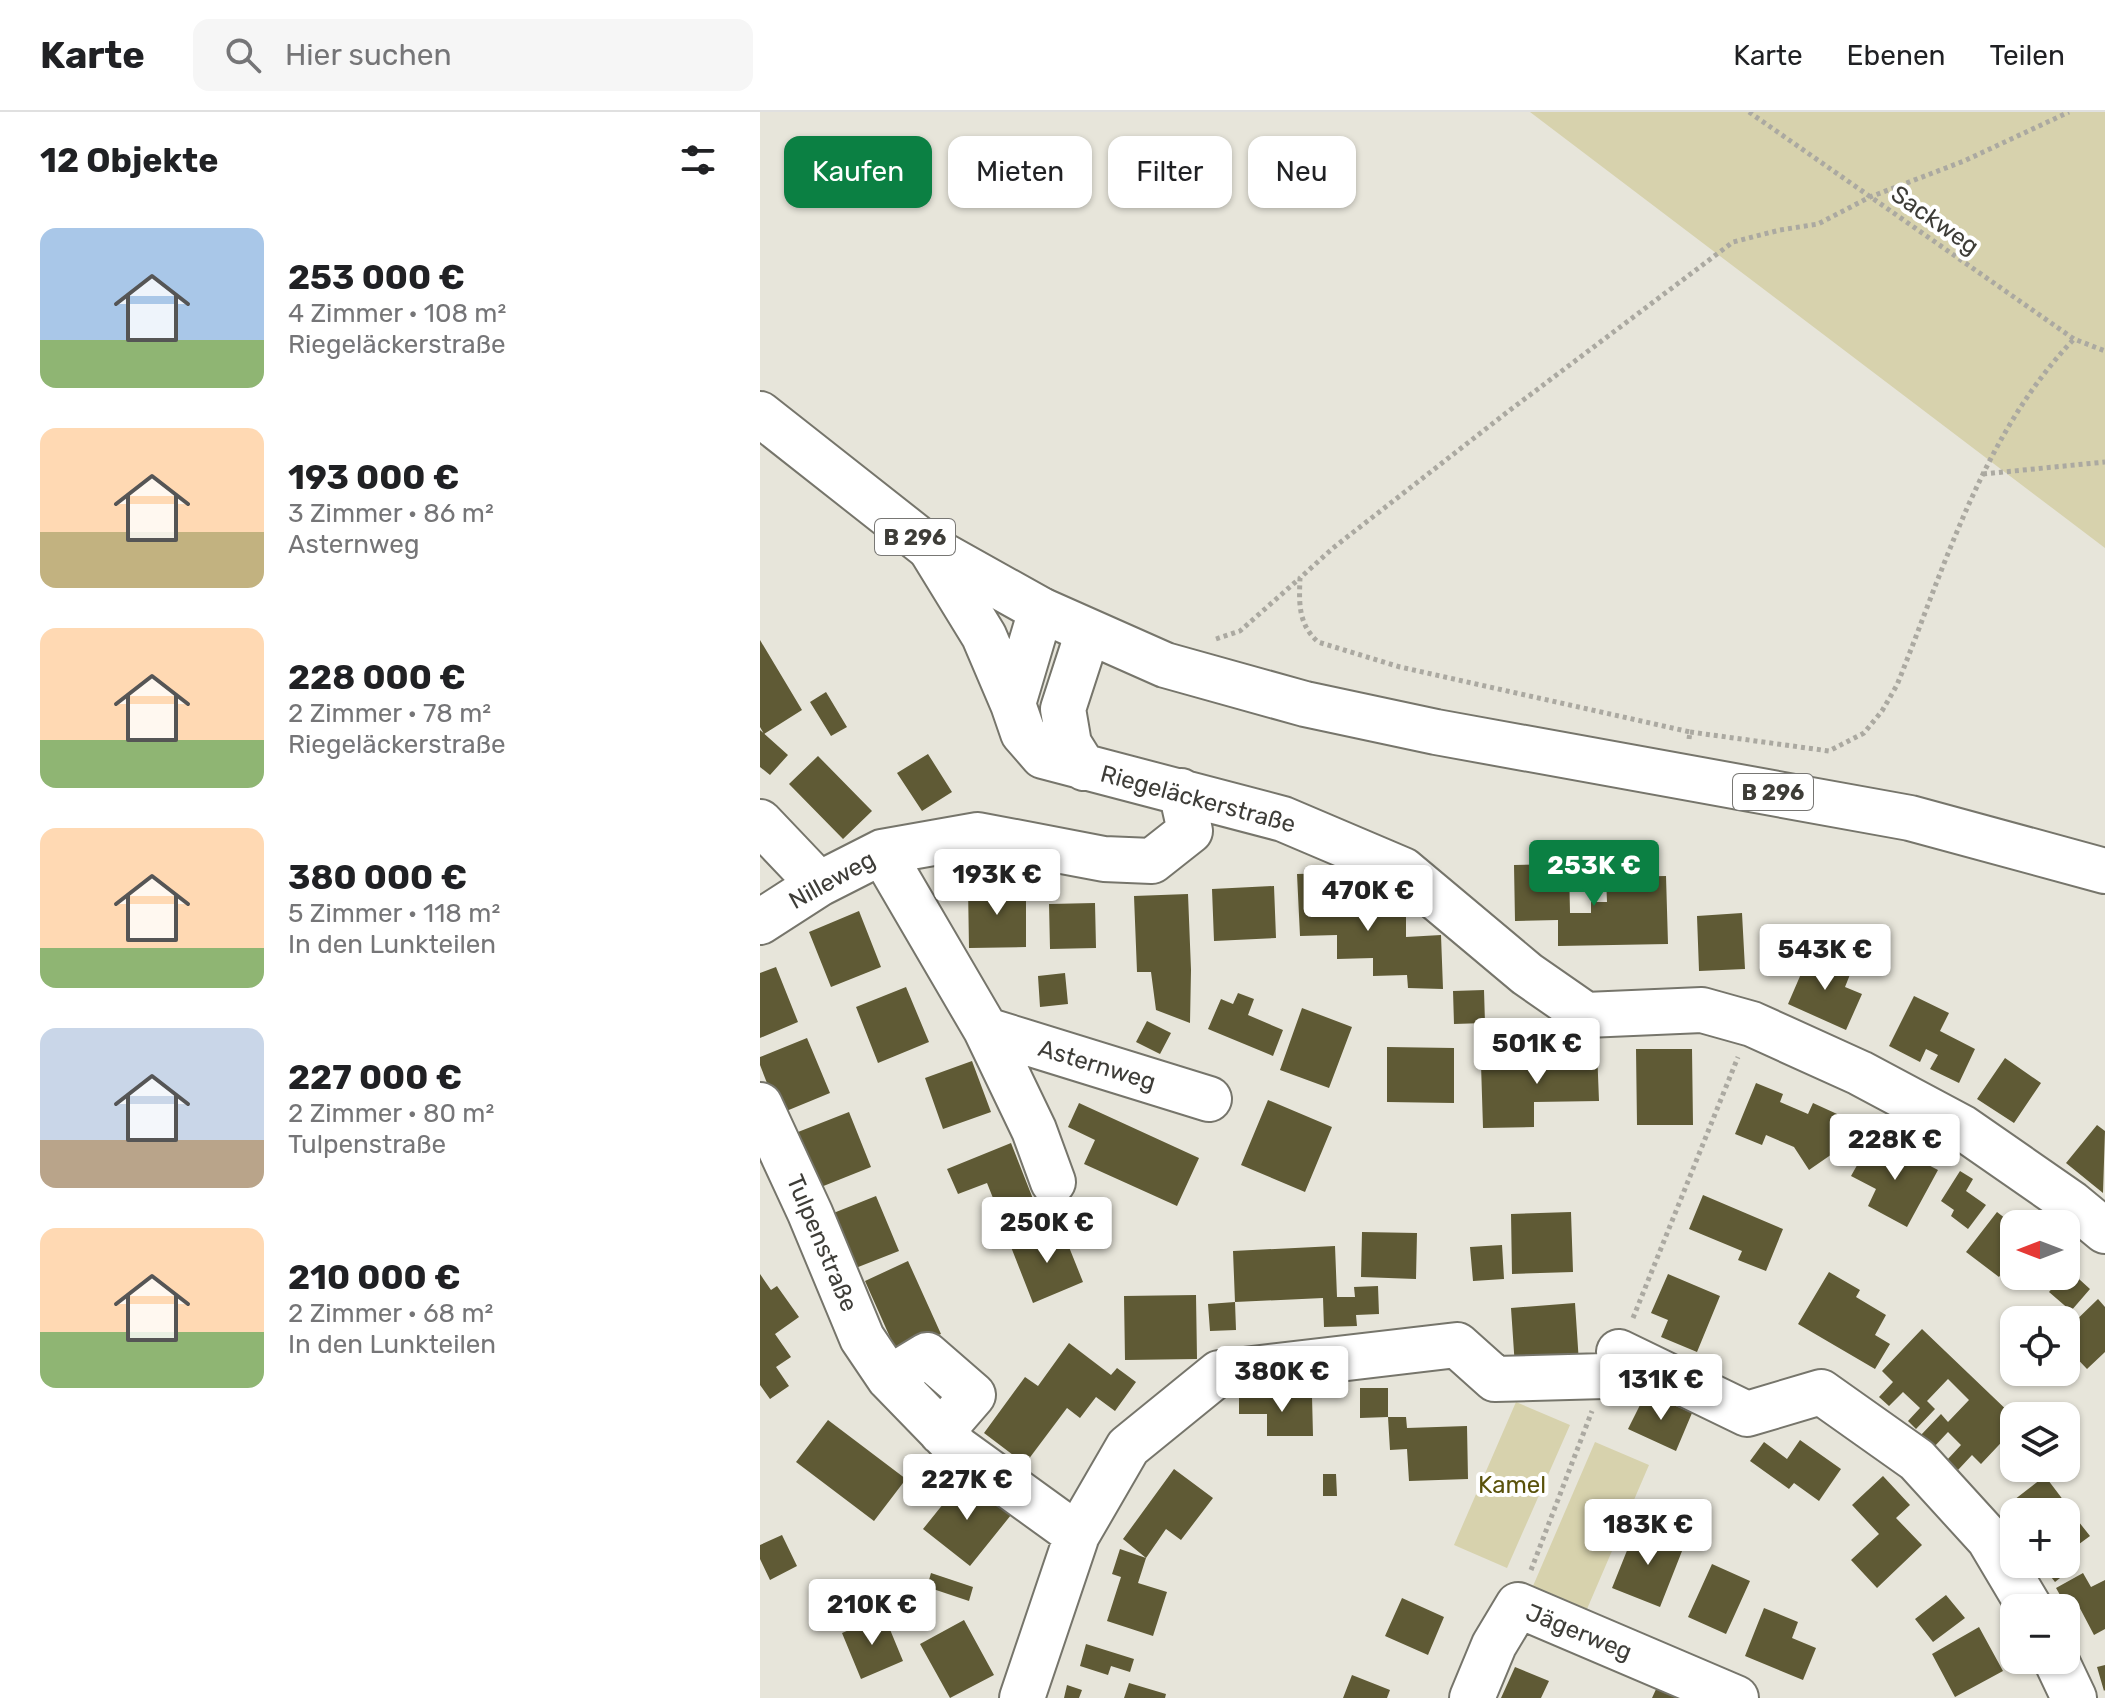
<!DOCTYPE html>
<html lang="de">
<head>
<meta charset="utf-8">
<style>
  :root { --surface:#fff; --page:#f6f6f6; --text:#202124; --muted:#757577; --line:#e0e0e0; --accent:#0b8043 }
  body { margin:0; font-family:Rubik,sans-serif; background:var(--page); color:var(--text); height:100vh; display:flex; flex-direction:column; font-size:30px; white-space:nowrap }
  * { box-sizing:border-box; margin:0 }
  p { font-size:26px; color:var(--muted) }
  .icon { flex:none; width:44px; height:44px; fill:none; stroke:currentColor; stroke-width:2; stroke-linecap:round; stroke-linejoin:round }
  .map { position:relative; flex:1; overflow:hidden }
  .drawer { display:flex; flex-direction:column; background:var(--surface); width:760px }
  .drawer>* { flex:none }
  .banner { position:absolute; left:24px; top:24px; width:760px; height:72px; display:flex; gap:16px }
  .needle { width:52px; rotate:270deg }
  .controls { position:absolute; left:1240px; top:1098px; display:grid; gap:16px }
  .controls a { display:grid; place-items:center; width:80px; height:80px; border-radius:16px; background:var(--surface); box-shadow:0 2px 6px #0004; font-size:40px }
  .price { position:absolute; translate:-50% -68px; padding:0 18px; border-radius:8px; background:#fff; color:#222; font-size:26px; line-height:52px; filter:drop-shadow(0 2px 4px #0008) }
  .price::after { content:''; position:absolute; left:50%; top:48px; width:24px; height:18px; margin-left:-12px; background:inherit; clip-path:polygon(0 0,100% 0,50% 100%) }
  .price.active { background:var(--accent); color:#fff }
  ul { padding:0; list-style:none }
  li { display:flex; align-items:center; gap:24px; height:200px; padding:0 40px }
  li span { display:grid; place-items:center; flex:none; width:224px; height:160px; border-radius:16px; color:#555 }
  li>.icon { margin-inline-start:auto }
  span .icon { width:96px; height:96px; fill:#fffc; stroke-width:1 }
  li b { font-size:34px }
  h2 { display:flex; justify-content:space-between; align-items:center; height:96px; padding:0 40px; font-size:34px }
  .tag { padding:0 28px; border-radius:16px; background:var(--surface); box-shadow:0 2px 6px #0004; font-size:28px; line-height:72px }
  .tag.active { background:var(--accent); color:#fff }
  header { display:flex; align-items:center; gap:48px; box-sizing:border-box; height:112px; padding:0 40px; background:var(--surface); border-bottom:2px solid var(--line) }
  header strong { font-size:38px }
  nav { display:flex; gap:44px; margin-inline-start:auto; font-size:28px }
  .search { width:560px; height:72px; background:var(--page); display:flex; align-items:center; gap:20px; box-sizing:border-box; padding:0 28px; border-radius:16px; color:var(--muted); font-size:30px }
  main { display:flex; flex:1; min-height:0 }
  .map>svg:first-child { display:block }
  .green { fill:#d7d2ad }
  .building { fill:#5f5a35 }
  .lines { fill:none; stroke-linecap:round; stroke-linejoin:round }
  .minor-casing { stroke:#76756b; stroke-width:48 }
  .major-casing { stroke:#76756b; stroke-width:48 }
  .path { stroke:#aba9a1; stroke-width:5; stroke-dasharray:4 4; stroke-linecap:butt }
  .minor { stroke:#fff; stroke-width:44 }
  .major { stroke:#fff; stroke-width:44 }
  .labels { text-anchor:middle; stroke-width:8; stroke-linejoin:round; paint-order:stroke }
  .shield { fill:#fff; stroke:#787774; stroke-width:2 }
  .shield-label { font-size:22px; font-weight:bold; fill:#3e3d38 }
  .street-label { font-size:24px; fill:#3e3d38; stroke:#fff }
  .park-label { font-size:24px; fill:#5a520b; stroke:#fff }
</style>
</head>
<body>
<header>
<strong>Karte</strong>
<div class="search"><svg class="icon" aria-label="search" viewBox="0 0 24 24"><circle cx="10" cy="10" r="6"/><path d="M15 15l6 6"/></svg>Hier suchen</div>
<nav><a>Karte</a><a>Ebenen</a><a>Teilen</a></nav>
</header>
<main>
<section class="drawer">
<h2>12 Objekte<svg class="icon" aria-label="filters" viewBox="0 0 24 24"><path d="M4 7h16M4 17h16"/><circle cx="9" cy="7" r="2"/><circle cx="15" cy="17" r="2"/></svg></h2>
<ul>
<li><span style="background:linear-gradient(#a9c7e8 70%,#8fb573 0)"><svg class="icon" aria-label="home" viewBox="0 0 24 24"><path d="M3 11l9-7 9 7M6 9v11h12V9"/></svg></span><div><b>253 000 €</b><p>4 Zimmer · 108 m²</p><p>Riegeläckerstraße</p></div></li>
<li><span style="background:linear-gradient(#ffd9b3 65%,#c2b280 0)"><svg class="icon" aria-label="home" viewBox="0 0 24 24"><path d="M3 11l9-7 9 7M6 9v11h12V9"/></svg></span><div><b>193 000 €</b><p>3 Zimmer · 86 m²</p><p>Asternweg</p></div></li>
<li><span style="background:linear-gradient(#ffd9b3 70%,#8fb573 0)"><svg class="icon" aria-label="home" viewBox="0 0 24 24"><path d="M3 11l9-7 9 7M6 9v11h12V9"/></svg></span><div><b>228 000 €</b><p>2 Zimmer · 78 m²</p><p>Riegeläckerstraße</p></div></li>
<li><span style="background:linear-gradient(#ffd9b3 75%,#8fb573 0)"><svg class="icon" aria-label="home" viewBox="0 0 24 24"><path d="M3 11l9-7 9 7M6 9v11h12V9"/></svg></span><div><b>380 000 €</b><p>5 Zimmer · 118 m²</p><p>In den Lunkteilen</p></div></li>
<li><span style="background:linear-gradient(#c9d6e8 70%,#b9a48a 0)"><svg class="icon" aria-label="home" viewBox="0 0 24 24"><path d="M3 11l9-7 9 7M6 9v11h12V9"/></svg></span><div><b>227 000 €</b><p>2 Zimmer · 80 m²</p><p>Tulpenstraße</p></div></li>
<li><span style="background:linear-gradient(#ffd9b3 65%,#8fb573 0)"><svg class="icon" aria-label="home" viewBox="0 0 24 24"><path d="M3 11l9-7 9 7M6 9v11h12V9"/></svg></span><div><b>210 000 €</b><p>2 Zimmer · 68 m²</p><p>In den Lunkteilen</p></div></li>
</ul>
</section>
<div class="map">
<svg width="1345" height="1586" viewBox="0 0 1345 1586">
  <rect width="100%" height="100%" fill="#e7e5da"/>
  <!-- green -->
  <path class="green" d="M770,0h575v436z
    M756,1290l54,23 -63,143 -53,-23z
    M835,1330l54,23 -62,144 -54,-23z"/>
  <!-- building -->
  <path class="building" d="M0,528l42,70 -38,24 -4,-7z
    M66,580l21,35 -16,9 -21,-34z
    M0,618l28,25 -18,20 -10,-8z
    M168,642l24,38 -30,19 -25,-38z
    M58,644l54,55 -29,28 -54,-55z
    M809,752l1,49h21v-11h16l-1,-25 60,-1 2,68 -110,2v-26l-43,1 -1,-56z
    M575,761v23l36,-1 1,22 34,-1v21l35,-2 2,54 -35,-1 -1,-13 -34,1v-18l-36,1v-24l-37,1 -3,-62z
    M266,774v61l-57,1 -1,-61z
    M514,774l2,52 -62,3 -2,-52z
    M428,782l3,76 -1,53 -34,-13 -5,-38h-14l-3,-76z
    M335,791l1,45 -46,1 -1,-45z
    M99,799l22,56 -50,20 -22,-55z
    M982,801l3,56 -46,2 -2,-55z
    M1050,841l41,19 -6,15 17,7 -16,36 -58,-26z
    M16,855l22,55 -38,16v-65z
    M305,861l3,31 -28,3 -2,-31z
    M146,875l23,55 -51,21 -22,-56z
    M724,878l1,33 -31,1 -1,-33z
    M478,881l16,6 -6,16 35,15 -10,26 -65,-27 13,-30 12,5z
    M1154,884l35,17 -9,18 35,18 -16,34 -29,-14 8,-14 -12,-6 -6,13 -31,-16z
    M542,896l50,19 -23,61 -49,-18z
    M387,909l24,12 -11,21 -24,-12z
    M47,926l23,55 -51,21 -19,-49v-8z
    M627,935l67,1v55l-67,-1z
    M837,937l2,52 -65,1v25l-51,1 -2,-64 52,-1 -1,-12z
    M876,937h56l1,76h-56z
    M1245,946l36,25 -27,40 -37,-24z
    M212,949l19,51 -48,17 -18,-51z
    M996,971l27,11 -3,8 28,12 5,-11 35,16 -7,15 7,9 -39,27 -15,-23 -28,-12 -4,10 -27,-11z
    M508,988l64,27 -27,65 -64,-27z
    M319,991l120,55 -22,48 -93,-42 11,-24 -27,-13z
    M89,1000l22,55 -50,20 -23,-55z
    M1337,1013l8,6 -2,62 -37,-30z
    M1110,1030l24,13 4,-6 40,21 -31,57 -39,-21 8,-17 -25,-13z
    M251,1031l24,61 -34,14 -14,-35 -29,11 -11,-25z
    M1200,1059l13,8 -7,12 20,14 -18,24 -17,-13 3,-6 -13,-9z
    M943,1083l80,34 -17,42 -28,-11 4,-9 -53,-22z
    M116,1084l23,55 -51,20 -22,-55z
    M811,1100l2,60 -61,2 -1,-60z
    M1237,1100l17,13v33l-15,19 -33,-25z
    M301,1115l22,55 -50,21 -22,-56z
    M602,1120l55,1 -1,46 -55,-2z
    M742,1133l2,34 -31,2 -3,-34z
    M575,1134l2,51h18l-1,-10 24,-1 1,28 -23,1 1,11 -33,1 -1,-29 -88,4 -2,-51z
    M148,1149l33,73 -44,19 -32,-72z
    M1309,1158l21,19 -19,22 -22,-19 14,-16h3z
    M1069,1160l31,18 -4,7 30,18 -11,20 15,9 -15,25 -77,-45z
    M0,1162l11,16 6,-4 22,31 -24,17 16,23 -15,10 13,19 -19,13 -10,-14z
    M908,1162l52,22 -23,56 -36,-15 7,-17 -17,-7z
    M436,1183l1,64 -72,1 -1,-64z
    M1338,1187l7,8v45l-18,17 -21,-22v-17z
    M475,1190l1,28 -26,1 -2,-27z
    M815,1191l4,60 -64,4 -4,-59z
    M1162,1217l92,88v12l-33,35 -9,-9 -14,15 -11,-10 14,-15 -13,-13 -15,16 -13,-12 21,-22 7,8 21,-22 -21,-21 -21,22 8,8 -19,20 -8,-8 12,-13 -17,-16 -14,14 -10,-9 14,-15 -11,-11z
    M309,1231l42,32 6,-7 19,14 -21,29 -19,-14 -16,21 -13,-10 -42,56 -41,-31 41,-56 13,9z
    M600,1276h28v29l-28,1z
    M886,1281l46,20 -16,38 -48,-22z
    M479,1284h73l1,40h-46v-22h-28z
    M628,1305h18l1,11 60,-2 1,53 -59,2 -2,-32 -17,1z
    M68,1308l78,59 -32,42 -78,-59z
    M1040,1328l41,29 -22,32 -25,-18 -5,6 -39,-28 14,-19 23,17z
    M414,1357l39,29 -32,42 -15,-11 -20,29 -23,-19z
    M563,1362h13l1,22h-14z
    M1123,1364l27,29 -14,13 26,27 -45,43 -26,-28 28,-26 -27,-29z
    M1285,1364l22,29 -9,7h-44v15l-13,-17z
    M204,1366l47,37 -41,51 -47,-37z
    M1307,1395l23,29 -19,14 9,12 -25,20 -14,-18h25v-52h-5z
    M876,1416l48,18 -24,61 -48,-19z
    M22,1423l15,31 -27,14 -10,-21v-14z
    M360,1437l26,9 -8,25 29,9 -14,44 -46,-15 14,-44 -9,-3z
    M952,1452l38,17 -24,53 -38,-17z
    M171,1461l42,14 -4,14 -42,-14z
    M1323,1461l8,14 14,-7v49l-11,6 -20,-38 -10,5 -8,-14z
    M1186,1483l19,23 -32,24 -18,-23z
    M642,1486l42,19 -16,38 -43,-19z
    M1004,1496l34,14 -6,16 24,10 -13,32 -58,-24z
    M124,1503l19,46 -42,18 -19,-46z
    M204,1508l30,55 -44,23 -30,-54z
    M1219,1515l24,44 -48,26 -23,-43z
    M326,1532l48,15 -4,13 -19,-6 -3,9 -28,-9z
    M1345,1553v25l-1,1 -7,-24z
    M755,1555l34,14 -8,17h-40z
    M592,1563l38,15 -3,8h-44z
    M369,1571l37,11 -1,4h-41z
    M307,1573l15,5 -3,8h-15z
    M897,1575l25,11h-30z"/>
  <g class="lines">
    <defs>
      <path id="minor" d="M170,436l54,88 29,68
        M281,498l-28,94 10,29 20,23 240,63 120,51 124,104 59,41 116,-5 50,14 108,49 103,55 108,75 34,28
        M324,656l-15,-24 -6,-35 25,-77
        M0,710l59,62
        M122,740l104,178 223,69
        M0,810l59,-38 63,-32 96,-17 126,24 48,2 38,-30 -9,-40
        M226,918l48,100 19,52
        M0,993l50,108 52,125 27,40 69,71 119,86
        M859,1240l128,62 74,-22 96,68 72,79 41,69
        M129,1266l38,-23 46,40 -32,37
        M1296,1548l18,38
        M262,1586l55,-163 51,-88 91,-74 238,-28 38,34 110,-3
        M712,1586l22,-53 24,-40 218,93"/>
      <path id="major" d="M0,302l170,134 111,62 124,55 140,39 131,28 474,86 195,53"/>
    </defs>
    <!-- minor casing -->
    <use href="#minor" class="minor-casing"/>
    <!-- major casing -->
    <use href="#major" class="major-casing"/>
    <!-- path -->
    <path class="path" d="M989,0l325,227 31,12
      M1223,362l122,-12
      M456,527l24,-8 60,-53
      M930,620l139,19 35,-18 18,-22 15,-26c48,-119 86,-251 177,-346
      M929,627l1,-7 -290,-65 -82,-25c-20,-18 -19,-39 -18,-64l33,-30 177,-138 223,-168 47,-12 38,-6 52,-27 94,-36 105,-49
      M873,1206l105,-261
      M771,1458l61,-159"/>
    <!-- minor -->
    <use href="#minor" class="minor"/>
    <!-- major -->
    <use href="#major" class="major"/>
  </g>
  <g class="labels">
    <!-- shield labels -->
    <g class="shield">
      <rect x="115" y="407" width="80" height="36" rx="6"/>
      <rect x="973" y="662" width="80" height="36" rx="6"/>
    </g>
    <g class="shield-label">
      <text x="155" y="433">B 296</text>
      <text x="1013" y="688">B 296</text>
    </g>
    <!-- street labels -->
    <g class="street-label">
      <text transform="translate(1175 108) rotate(35)" y="8">Sackweg</text>
      <text transform="translate(438 687) rotate(15)" y="8">Riegeläckerstraße</text>
      <text transform="translate(72 768) rotate(-29)" y="8">Nilleweg</text>
      <text transform="translate(337 953) rotate(17)" y="8">Asternweg</text>
      <text transform="translate(62 1131) rotate(67)" y="8">Tulpenstraße</text>
      <text transform="translate(819 1520) rotate(22)" y="8">Jägerweg</text>
    </g>
    <!-- park labels -->
    <g class="park-label">
      <text x="752" y="1381">Kamel</text>
    </g>
  </g>
</svg>
<div class="controls">
<a><svg class="needle" viewBox="-14 -14 28 28"><path d="M0-13l5 13h-10z" fill="#e53935"/><path d="M0 13l5-13h-10z" fill="#757577"/></svg></a>
<a><svg class="icon" aria-label="locate" viewBox="0 0 24 24"><circle cx="12" cy="12" r="6"/><path d="M12 2v4M12 18v4M2 12h4M18 12h4"/></svg></a>
<a><svg class="icon" aria-label="layers" viewBox="0 0 24 24"><path d="M12 4l9 5-9 5-9-5zM3 14l9 5 9-5"/></svg></a>
<a>+</a>
<a>−</a>
</div>
<b class="price active" style="left:834px;top:796px">253K €</b>
<b class="price" style="left:237px;top:805px">193K €</b>
<b class="price" style="left:608px;top:821px">470K €</b>
<b class="price" style="left:1065px;top:880px">543K €</b>
<b class="price" style="left:777px;top:974px">501K €</b>
<b class="price" style="left:1135px;top:1070px">228K €</b>
<b class="price" style="left:287px;top:1153px">250K €</b>
<b class="price" style="left:522px;top:1302px">380K €</b>
<b class="price" style="left:901px;top:1310px">131K €</b>
<b class="price" style="left:207px;top:1410px">227K €</b>
<b class="price" style="left:888px;top:1455px">183K €</b>
<b class="price" style="left:112px;top:1535px">210K €</b>
<div class="banner">
<a class="tag active">Kaufen</a>
<a class="tag">Mieten</a>
<a class="tag">Filter</a>
<a class="tag">Neu</a>
</div>
</div>
</main>
</body>
</html>
